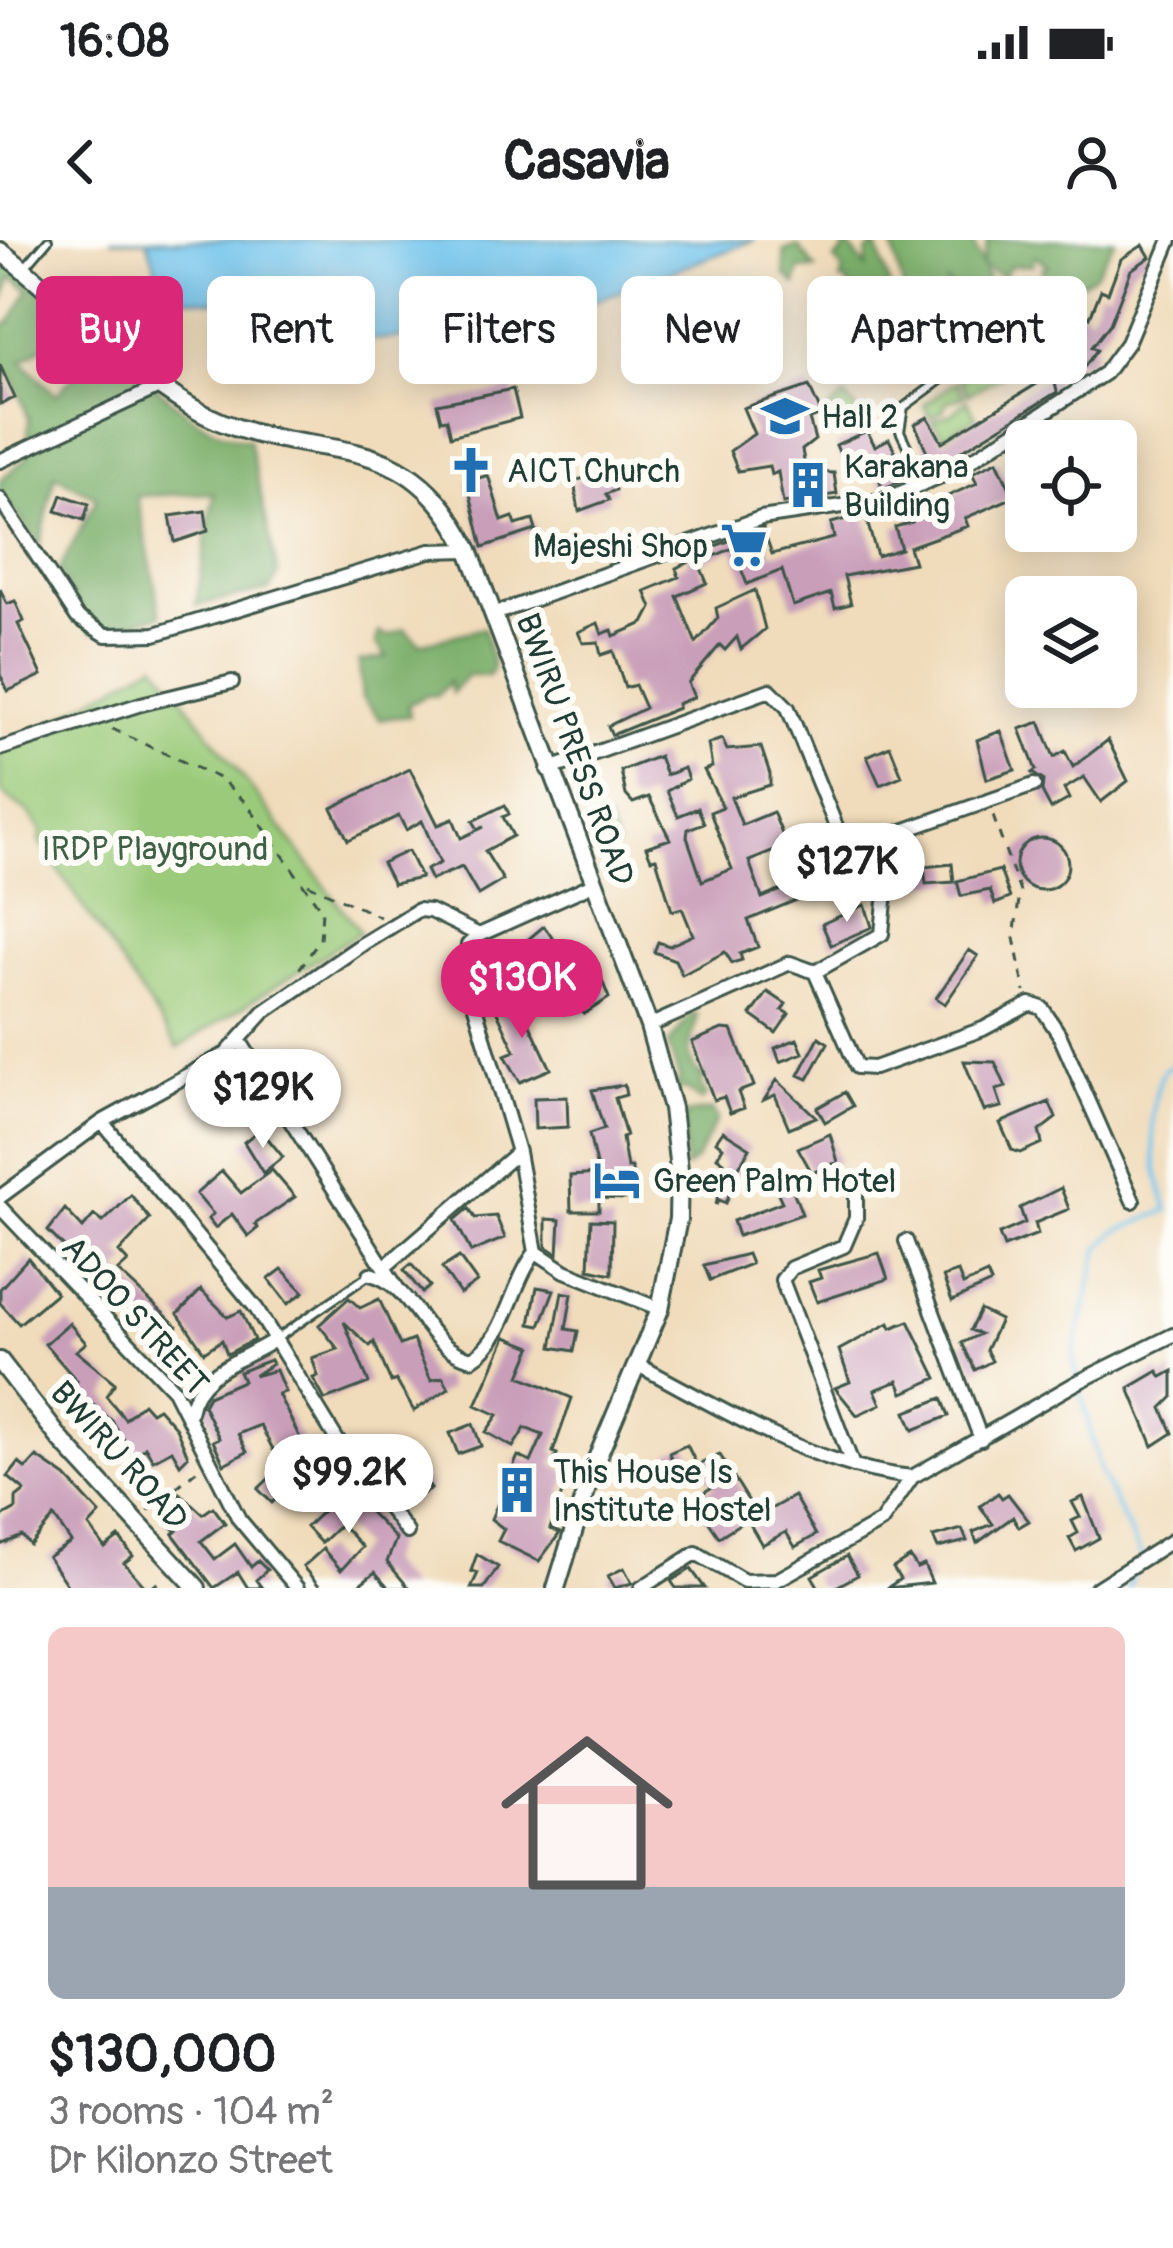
<!DOCTYPE html>
<html lang="en">
<head>
<meta charset="utf-8">
<style>
  :root { --surface:#fff; --page:#f2f2f2; --text:#202124; --muted:#757577; --line:#e0e0e0; --accent:#db2777 }
  body { margin:0; font-family:Pangolin,sans-serif; background:var(--page); color:var(--text); height:100vh; display:flex; flex-direction:column; font-size:45px; white-space:nowrap }
  * { box-sizing:border-box; margin:0 }
  p { font-size:39px; color:var(--muted) }
  .icon { flex:none; width:66px; height:66px; fill:none; stroke:currentColor; stroke-width:2; stroke-linecap:round; stroke-linejoin:round }
  .map { position:relative; height:1348px; overflow:hidden }
  .drawer { display:flex; flex-direction:column; background:var(--surface); flex:1 }
  .drawer>* { flex:none }
  .hud { position:absolute; left:36px; top:36px; width:1101px; height:108px; display:flex; gap:24px }
  .controls { position:absolute; left:1005px; top:180px; display:grid; gap:24px }
  .controls a { display:grid; place-items:center; width:132px; height:132px; border-radius:18px; background:var(--surface); box-shadow:0 6px 30px #0003; font-size:60px }
  .price { position:absolute; translate:-50% -102px; padding:0 27px; border-radius:42px; background:#fff; color:#222; font-size:39px; line-height:78px; filter:drop-shadow(0 3px 6px #0008) }
  .price::after { content:''; position:absolute; left:50%; top:72px; width:36px; height:27px; margin-left:-18px; background:inherit; clip-path:polygon(0 0,100% 0,50% 100%) }
  .price.on { background:var(--accent); color:#fff }
  ul { padding:0; list-style:none }
  li { display:grid; align-content:center; gap:24px; height:636px; padding:0 48px }
  li+li { border-top:3px solid var(--line) }
  li span { display:grid; place-items:center; height:372px; border-radius:18px; color:#555 }
  li>.icon { margin-inline-start:auto }
  span .icon { width:216px; height:216px; fill:#fffc; stroke-width:1 }
  li b { font-size:51px }
  .chip { padding:0 42px; border-radius:18px; background:var(--surface); box-shadow:0 6px 30px #0003; font-size:42px; line-height:108px }
  .chip.on { background:var(--accent); color:#fff }
  .status { display:flex; justify-content:space-between; align-items:center; height:84px; padding:0 60px; background:var(--surface); direction:ltr }
  .status svg { height:33px; fill:currentColor }
  header { display:flex; justify-content:space-between; align-items:center; height:156px; padding:0 48px; background:var(--surface); font-size:54px; font-weight:700 }
  .map>svg:first-child { display:block }
  .green { fill:#9bcb7a; stroke:#5d8457; stroke-width:3 }
  .forest { fill:#7caf6a; stroke:#4e764f; stroke-width:3 }
  .water { fill:#70c3ec; stroke:#488090; stroke-width:3 }
  .lines { fill:none; stroke-linecap:round; stroke-linejoin:round }
  .stream { stroke:#70c3ec; stroke-width:4.5 }
  .building { fill:#c99eb9 }
  .lane-casing { stroke:#3e5548; stroke-width:12 }
  .street-casing { stroke:#3e5548; stroke-width:18 }
  .secondary-casing { stroke:#3e5548; stroke-width:22 }
  .path { stroke:#3e5548; stroke-width:3; stroke-dasharray:9 9; stroke-linecap:butt }
  .lane { stroke:#fff; stroke-width:6 }
  .street { stroke:#fff; stroke-width:12 }
  .secondary { stroke:#fff; stroke-width:16 }
  .labels { text-anchor:middle; stroke-width:12; stroke-linejoin:round; paint-order:stroke }
  .poi-label { font-size:33px; fill:#1f3d34; stroke:#fdfcf7; text-anchor:start }
  .street-label { font-size:33px; fill:#1f3d34; stroke:#fdfcf7 }
  .park-label { font-size:33px; fill:#3e6046; stroke:#fdfcf7 }
</style>
</head>
<body>
<div class="status"><b>16:08</b><svg viewBox="0 0 49 12"><path d="M0 12V9h3v3zM5 12V6h3v6zM10 12V3h3v9zM15 12V0h3v12zM26 1h20v11H26zM47 4h2v5h-2z"/></svg></div>
<header><svg class="icon" aria-label="back" viewBox="0 0 24 24"><path d="M15 5l-7 7 7 7"/></svg>Casavia<svg class="icon" aria-label="person" viewBox="0 0 24 24"><circle cx="12" cy="8" r="4"/><path d="M4 21q1-7 8-7t8 7"/></svg></header>
<div class="map">
<svg width="1173" height="1348" viewBox="0 0 1173 1348">
  <rect width="100%" height="100%" fill="#fdfcf7"/>
  <filter id="ink" filterUnits="userSpaceOnUse"><feTurbulence type="fractalNoise" baseFrequency=".00833" numOctaves="2"/><feDisplacementMap in="SourceGraphic" scale="24" xChannelSelector="R" yChannelSelector="G"/><feConvolveMatrix kernelMatrix="1 2 1 2 8 2 1 2 1" color-interpolation-filters="sRGB"/></filter>
  <filter id="wash" filterUnits="userSpaceOnUse"><feTurbulence type="fractalNoise" baseFrequency=".004" numOctaves="4" result="noise"/><feDisplacementMap in="SourceGraphic" scale="48" xChannelSelector="R" yChannelSelector="G"/><feGaussianBlur stdDeviation="2.7" result="paint"/><feColorMatrix in="noise" values="0 0 0 0 0 0 0 0 0 0 0 0 0 0 0 0 0 1.4 0 .05"/><feComposite in="paint" operator="in"/></filter>
  <g filter="url(#wash)">
    <rect width="100%" height="100%" fill="#f0dbba"/>
    <!-- green -->
    <path class="green" d="M1032,77l11,12 -11,10 6,7 -23,20 -17,-20z
      M964,84l15,24 -55,37 8,-50 12,3z
      M989,118l12,18 -33,18 -8,-15z
      M956,141l8,15 -18,6 -3,9 -13,6 -6,-12z
      M845,157l17,18 -10,14 -8,-10 -12,3 -4,-12z
      M967,160l9,17 -33,19 -10,-16 19,-6z
      M156,423l204,269 -182,116 -138,-206 1,-11 -12,-18 -29,-21v-40z
      M607,580l11,27 -19,7 -10,-26z"/>
    <!-- forest -->
    <path class="forest" d="M844,0l22,28 1,-15 9,-9 17,51v19l-28,7 -17,-19v-20l-8,-2 3,-9 -8,-11 8,-7z
      M891,0h81l10,25 6,-25h127l-20,34 -36,24 -2,-8 -11,-4 -4,-17 6,-4 -14,-9 -2,9 -22,1 -7,11 -20,-10 13,34 -8,9 -16,-4 -25,-23 3,31 7,10 -14,9 -15,-6 3,-7 -9,-2 -17,-23z
      M798,6l18,23 -17,1 -3,15 -11,-10 -1,-24z
      M0,17l80,65 -58,39 34,34 51,-54c40,35 87,93 142,99l29,135 -9,15 -73,15 18,-112 -77,3 24,119 -69,18 -33,-63 38,-72 -42,-23 -15,70 -40,-53v-12l27,-22 2,-39 -17,-44 -12,-5v-41l11,-8 18,-31 -17,-13 -12,30z
      M1012,66l8,3 -8,16 -28,11 -3,-14z
      M897,97l13,1 1,14 -9,1 -8,11 -20,-1 5,-18 15,-2z
      M484,388l9,39 -4,9 -21,-1 -16,18 -3,-11 -12,14 -11,-1 -18,10 2,11 -30,3 -18,-21 -3,-36 28,-5 -11,-14 3,-11 9,4 17,-7 15,15z
      M691,774h7c-4,24 -18,37 1,61l20,-12 -19,20 6,13 -5,5 -14,-12 -15,1 8,-9 -12,-36z
      M712,870l5,9 -21,41 -11,8v-54z"/>
    <!-- water -->
    <path class="water" d="M110,0h645l-182,69 -169,29 -64,3 -26,-16 -60,-1 -29,-21 -61,-8 -17,-55z"/>
    <g class="lines">
      <!-- stream -->
      <path class="stream" d="M1142,1317l-42,-85 -27,-114 26,-109 16,-17 53,-22c-15,-43 -24,-100 -3,-141l8,-3
        M1128,1348l9,-21"/>
    </g>
    <g id="blocks">
      <!-- building -->
      <path class="building" d="M1143,5l7,12 -19,13 -21,54 -18,23 5,3 -12,16 -7,-6 -9,12 -24,-22 16,-20 -5,-4 21,-19 13,10 11,-27 7,3 13,-34z
        M858,94l6,16 -18,9 -12,-16z
        M64,98l23,16 -13,19 -23,-16z
        M0,125l15,33 -15,6z
        M1053,134l4,18 -123,76 -19,-44 13,-7 14,25z
        M809,146l13,29 -13,4 6,21 -13,10 4,22 28,1 3,21 -54,9 -5,-31 -7,3 -2,-9 -31,5 -8,-20 24,-17 -11,-26z
        M513,149l7,29 -69,18 -4,-17 -6,1 -4,-16z
        M867,191l8,15 14,-7 19,39 -26,11 -8,-32 -29,9 -9,-21z
        M997,221l17,36 -49,21 3,8 -59,21 5,16 -70,13 7,28 -16,4 -4,-15 -38,13 -11,-36 -35,14 -14,-36 -34,15 8,20 -30,13 19,47 22,-25 -2,-10 39,-18 10,39 -24,20 -4,-12 -12,13 -5,-5 -32,38 6,14 -17,7 1,4 -66,27 -4,-9 37,-18 -10,-23 -10,3 -12,-37 -12,4 -3,-13 -15,1 -5,-11 20,-9 4,11 10,-4 2,6 30,-13 8,-15 -7,-17 34,-14 -3,-9 12,-5 -2,-6 77,-29 9,26 62,-16 -3,-15 34,-9 12,42 24,-7 -6,-22 17,-5 -4,-8 69,-31 -5,-10z
        M609,231l7,19 -10,4 3,6 -30,11 -5,-30z
        M488,235l14,46 11,-4 3,8 17,-5 3,10 -53,17 -16,-65z
        M62,255l27,9 -5,16 -28,-9z
        M205,271l3,20 -33,11 -5,-26z
        M0,349l7,15 8,-3 9,20 -6,3 24,51 -34,16 -8,-17z
        M1040,482l14,35 11,-6 8,16 35,-27 20,41 -27,21 -17,-25 -20,12 5,10 -18,10 -9,-17 1,-12 -11,-7 4,-3 -16,-41z
        M1001,491l14,39 -28,9 -10,-39z
        M722,499l5,11 34,-3 9,27v11l-39,12 11,28 31,-13 14,34 -38,15 13,37 53,-22 6,14 -73,30 10,27 -18,7 2,6 -10,3 -7,-11 -43,23 -7,-15 -21,-8 4,-10 11,4 24,-11 -11,-27 -10,3 -16,-53 -5,1 -5,-12 24,-8 -21,-42 -16,6 -7,-8 -5,-24 38,-15 7,19 18,-7 4,11 -21,12 11,25 20,-8 6,15 -16,6 -1,8 15,44 30,-12 -22,-57 13,-5 -19,-37 8,-3 -4,-23z
        M890,506l12,30 -22,9 -13,-29z
        M410,529l28,56 15,-6 8,19 23,-11 -6,2 -5,-8 32,-16 4,9 -6,3 10,19 -28,15 18,29 -25,15 -16,-28 -31,13 -5,-10 14,-7 -18,-42 -16,9 -7,-14 -51,24 -16,-32z
        M1016 624a26 26 0 1 1 52 0a26 26 0 1 1-52 0Z
        M408,611l13,27 -28,6 -11,-21z
        M952,624l2,18 -28,2 -2,-17z
        M1000,630l10,28 -15,6 -5,-14 -29,6 -4,-15z
        M865,665l7,22 -41,18 -9,-21z
        M544,686l18,26 -15,15 2,7 -27,10 -10,-31z
        M969,710l9,6 -33,48 -9,-6z
        M597,728l12,30 -25,16 -15,-14 6,-22z
        M768,752l18,12 -4,6 7,4 -13,19 -25,-18z
        M516,755l35,74 -31,13 -15,-27 10,-4 -21,-46z
        M722,789l10,1 22,56 -16,6 6,16 -14,5 -6,-16 -10,3 -22,-58z
        M819,797l9,6 -20,36 -9,-4z
        M797,799l6,14 -23,9 -5,-14z
        M964,821l31,1 11,25 -10,3 6,17 -18,4z
        M777,840l39,37 -27,11 -14,-33 -11,5z
        M624,845l2,10 -11,3 11,38 -4,2 5,30h5v24h-8v7l-25,-1v13h-28l-1,-35 28,-2 -9,-40 15,-5 -12,-39z
        M845,852l8,14 -28,16 -8,-14z
        M567,857l1,30 -33,2 -1,-31z
        M1049,862l7,16 -17,13 3,12 -22,10 -8,-3 -12,-27z
        M260,889l23,28 -20,16 -19,-31z
        M723,891l27,17 -22,38 4,1 -6,16 -7,-3 -3,5 8,-43 -7,-5 6,-10 -7,-6z
        M830,894l8,28 -26,11 -14,-25z
        M272,930l23,27 -40,27 3,4 -10,8 -16,-22 -17,14 -7,-9 5,-5 -17,-20 26,-23 19,22z
        M785,930l17,44 -64,22 -5,-15 49,-19 -12,-26z
        M1061,948l8,21 -34,14 3,11 -34,13 -5,-13 26,-11 -5,-15z
        M131,955l19,24 -31,33 9,10 -10,9 59,55 -10,11 -12,-11 -5,6 -14,-8 -37,-38 -5,5 -9,-10 7,-6 -44,-44 17,-22 18,19 11,-13 9,7z
        M469,968l6,10 21,-2 9,22 -34,14 -16,-32z
        M546,979l14,1 -2,34 -12,-8z
        M591,980l22,1 -1,53 -23,-5z
        M879,1013l9,26 -71,23 -8,-20 12,-4 -3,-8z
        M747,1014l4,10 -41,16 -6,-15z
        M459,1017l18,25 -17,12 -18,-26z
        M28,1018l28,35 -37,31 -19,-21v-14z
        M411,1024l19,22 -8,7 -18,-23z
        M282,1029l22,23 -16,12 -19,-25z
        M958,1032l5,13 24,-11 4,9 -39,18 -9,-24z
        M537,1047l17,3 -14,36 -10,-2z
        M201,1050l27,27 13,-6 13,29 -27,14 -5,-14 -18,12 -26,-38z
        M562,1052l10,2 -6,35 12,2 -4,20 -22,-4z
        M349,1058l11,10 19,-9 21,46 13,-5 18,40 12,-3 6,11 -35,23 -18,-31 -5,2 -17,-40 -4,4 -26,-24 25,61 -44,17 -12,-22 5,-2 -6,-18 26,-9 -19,-24z
        M980,1070l20,10 -14,30 6,11 -17,9 -13,-27 18,-9 -10,-4z
        M909,1081l28,57 -34,15 -5,-12 -23,9 6,14 -24,11 -22,-27 15,-6 -11,-32 50,-27 2,5z
        M69,1083l17,20 -10,8 39,32 -9,13 19,23 18,-16 8,9 7,-4 18,20 12,28 -8,8 -8,-14 -19,10 -8,-13 -10,10 -23,-36 -40,-36 5,-4 -32,-37z
        M506,1097l26,10 -12,29 52,22 -19,54 4,2 -5,10 17,8 -19,57 10,4 -21,28 -41,-20 6,-12 -13,-10 27,-63 13,6 12,-27 -18,-7 -12,19 -27,-15 12,-17 -22,-10z
        M270,1120l2,4 -18,12 22,-6 9,22 -7,2 36,72 -32,21 3,3 -13,13 -14,-14 24,-23 -22,-41 -22,9 9,18 -23,12 -11,-23 6,-3 -16,-33 5,-9 35,-15 -4,-9z
        M1158,1131l4,6 11,-6v26l-11,11 11,25 -20,13 -24,-58z
        M942,1158l7,18 -36,14 -7,-18z
        M473,1184l8,22 -23,8 -8,-21z
        M687,1205l9,18 -19,8 -8,-18z
        M720,1215l38,61 36,-20 22,39 -21,12 -9,-15 -24,13 -15,-26 -28,18 -26,-38 21,-13 -14,-22z
        M37,1217l29,20 34,37 -11,12 16,22 14,-11 14,19 -9,7 22,25h-77l-21,-31 23,-15 -17,-25 -24,28 -8,-9 -22,9v-27l16,-9v-11l9,-7 -17,-14 11,-14 7,6z
        M329,1219l14,25 53,55 -9,23 22,26h-20l-14,-16 -20,16h-34l-18,-21 20,-18 18,21 21,-23 -21,-23 -20,19 -15,-16 19,-18 -13,-17 6,-5 -9,-12z
        M410,1220l21,29 -29,17 -18,-25z
        M180,1253l23,21 10,-7 12,16 -24,18 14,18 20,-15 16,23 7,-6 9,9 -11,10 6,8h-14l-10,-16 -24,16 -41,-54 4,-3 -16,-14z
        M998,1253l4,5 6,-4 21,27 -10,6 -6,-10 -36,26 -4,-11 20,-8 -13,-18z
        M1083,1257l16,41 -23,13 -7,-13 9,-5 -6,-12 8,-4 -8,-15z
        M962,1289l5,12 -29,7 -5,-11z
        M477,1314l21,13 -14,21h-13l7,-15 -7,-2z
        M847,1316l11,19 -24,13h-15l-7,-12z
        M910,1317l7,11 7,-3 8,18 -45,5 13,-9 -7,-11z
        M624,1328l8,15 -17,5 -7,-12z
        M691,1329l14,19h-29l-5,-7z"/>
    </g>
  </g>
  <g filter="url(#ink)">
    <use href="#blocks" fill-opacity="0" stroke="#3e5548" stroke-width="3"/>
    <g class="lines">
      <defs>
        <path id="lane" d="M26,26l22,-26
          M924,242l-24,-51 4,-24 132,-97
          M276,1099l96,-66"/>
        <path id="street" d="M0,221l161,-75
          M0,259l77,118 29,18 49,-1 275,-83 39,-1
          M494,374l267,-96 122,-18 73,-30 149,-97 22,-30 43,-103
          M0,509l141,-45 91,-22
          M548,530l222,-80 18,18 56,138h16l174,-61
          M593,644l-114,51 -11,10 -3,28 53,179 18,100 29,19 95,38
          M815,732l67,-38 3,-33
          M649,786l141,-63 25,9 42,95 17,1 109,-39 47,-25 12,4 17,26 74,167
          M241,803l158,248
          M102,882l154,186 81,132 70,92
          M0,957l102,-75 124,-68 38,-42 100,-69 54,-33 12,1 49,24
          M0,967l174,183 65,129 58,69
          M906,1001l75,198
          M387,1025l131,-113
          M370,1034c46,11 53,74 102,85 35,-21 39,-76 64,-107
          M638,1125c86,45 175,102 274,112l164,-94 97,-48
          M190,1172c7,-42 55,-52 86,-73
          M853,1226l-71,-186 9,-12 53,-22 12,-28v-27
          M641,1348l55,-35 48,28 33,-1 104,-58 31,-45
          M1097,1348l76,-48"/>
        <path id="secondary" d="M0,11c65,48 122,115 191,156 112,66 210,3 278,143l180,476 23,82 7,62 -1,49 -18,90 -67,159 -37,120
          M0,1121l61,79 136,148"/>
      </defs>
      <!-- lane casing -->
      <use href="#lane" class="lane-casing"/>
      <!-- street casing -->
      <use href="#street" class="street-casing"/>
      <!-- secondary casing -->
      <use href="#secondary" class="secondary-casing"/>
      <!-- path -->
      <path class="path" d="M112,489l109,50 26,25 75,107 -2,29 -23,32
        M993,576l27,76 -6,46 11,54
        M308,644l72,33
        M148,1271l53,-44
        M151,1348l13,-10"/>
      <!-- lane -->
      <use href="#lane" class="lane"/>
      <!-- street -->
      <use href="#street" class="street"/>
      <!-- secondary -->
      <use href="#secondary" class="secondary"/>
    </g>
  </g>
  <!-- icons -->
  <defs>
    <symbol id="university-bare" viewBox="-9 -9 18 18"><path d="M0-5L7-2L0 1L-7-2ZM-4 1L0 2.5L4 1V4Q0 6-4 4Z" fill="#1f6fb2" stroke="#fdfcf7" stroke-width="2.5" paint-order="stroke"/></symbol>
    <symbol id="church-bare" viewBox="-9 -9 18 18"><path d="M-1.2-6h2.4v3.5h3.3v2.4h-3.3V6h-2.4V-.1h-3.3v-2.4h3.3Z" fill="#1f6fb2" stroke="#fdfcf7" stroke-width="2.5" paint-order="stroke"/></symbol>
    <symbol id="building-bare" viewBox="-9 -9 18 18"><path d="M-4-6H4V6H1V3H-1V6H-4ZM-2.5-4.3h1.7v1.8h-1.7ZM.8-4.3h1.7v1.8H.8ZM-2.5-1h1.7V.8h-1.7ZM.8-1h1.7V.8H.8Z" fill="#1f6fb2" stroke="#fdfcf7" stroke-width="2.5" paint-order="stroke"/></symbol>
    <symbol id="supermarket-bare" viewBox="-9 -9 18 18"><path d="M-6-5.5h2.5l.6 2H6L4.5 2H-2.5L-4.4-4H-6ZM-1.5 3.2a1.3 1.3 0 1 0 .1 0ZM3 3.2a1.3 1.3 0 1 0 .1 0Z" fill="#1f6fb2" stroke="#fdfcf7" stroke-width="2.5" paint-order="stroke"/></symbol>
    <symbol id="hotel-bare" viewBox="-9 -9 18 18"><path d="M-6-4.5h1.5V1H6V5H4.5V3h-9V5H-6ZM-4 0a1.8 1.8 0 1 1 3.6 0ZM.5 0V-2.5h3Q6-2.5 6 0Z" fill="#1f6fb2" stroke="#fdfcf7" stroke-width="2.5" paint-order="stroke"/></symbol>
  </defs>
  <g fill-rule="evenodd">
    <use href="#university-bare" x="752" y="143" width="66" height="66"/>
    <use href="#church-bare" x="438" y="197" width="66" height="66"/>
    <use href="#building-bare" x="775" y="212" width="66" height="66"/>
    <use href="#supermarket-bare" x="711" y="272" width="66" height="66"/>
    <use href="#hotel-bare" x="584" y="907" width="66" height="66"/>
    <use href="#building-bare" x="484" y="1217" width="66" height="66"/>
  </g>
  <g class="labels">
    <!-- poi labels -->
    <g class="poi-label">
      <text x="821" y="188">Hall 2</text>
      <text x="844" y="238">Karakana<tspan x="844" dy="38">Building</tspan></text>
      <text x="507" y="242">AICT Church</text>
      <text x="708" y="317" text-anchor="end">Majeshi Shop</text>
      <text x="653" y="952">Green Palm Hotel</text>
      <text x="553" y="1243">This House Is<tspan x="553" dy="38">Institute Hostel</tspan></text>
    </g>
    <!-- street labels -->
    <g class="street-label">
      <text transform="translate(576 509) rotate(70)" y="12">BWIRU PRESS ROAD</text>
      <text transform="translate(136 1075) rotate(48)" y="12">ADOO STREET</text>
      <text transform="translate(120 1215) rotate(48)" y="12">BWIRU ROAD</text>
    </g>
    <!-- park labels -->
    <g class="park-label">
      <text x="155" y="620">IRDP Playground</text>
    </g>
  </g>
</svg>
<div class="controls">
<a><svg class="icon" aria-label="locate" viewBox="0 0 24 24"><circle cx="12" cy="12" r="6"/><path d="M12 2v4M12 18v4M2 12h4M18 12h4"/></svg></a>
<a><svg class="icon" aria-label="layers" viewBox="0 0 24 24"><path d="M12 4l9 5-9 5-9-5zM3 14l9 5 9-5"/></svg></a>
</div>
<b class="price" style="left:847px;top:685px">$127K</b>
<b class="price on" style="left:522px;top:801px">$130K</b>
<b class="price" style="left:263px;top:911px">$129K</b>
<b class="price" style="left:349px;top:1296px">$99.2K</b>
<div class="hud">
<a class="chip on">Buy</a>
<a class="chip">Rent</a>
<a class="chip">Filters</a>
<a class="chip">New</a>
<a class="chip">Apartment</a>
</div>
</div>
<section class="drawer">
<ul>
<li><span style="background:linear-gradient(#f6c9c9 70%,#9aa5b1 0)"><svg class="icon" aria-label="home" viewBox="0 0 24 24"><path d="M3 11l9-7 9 7M6 9v11h12V9"/></svg></span><div><b>$130,000</b><p>3 rooms · 104 m²</p><p>Dr Kilonzo Street</p></div></li>
</ul>
</section>
</body>
</html>
